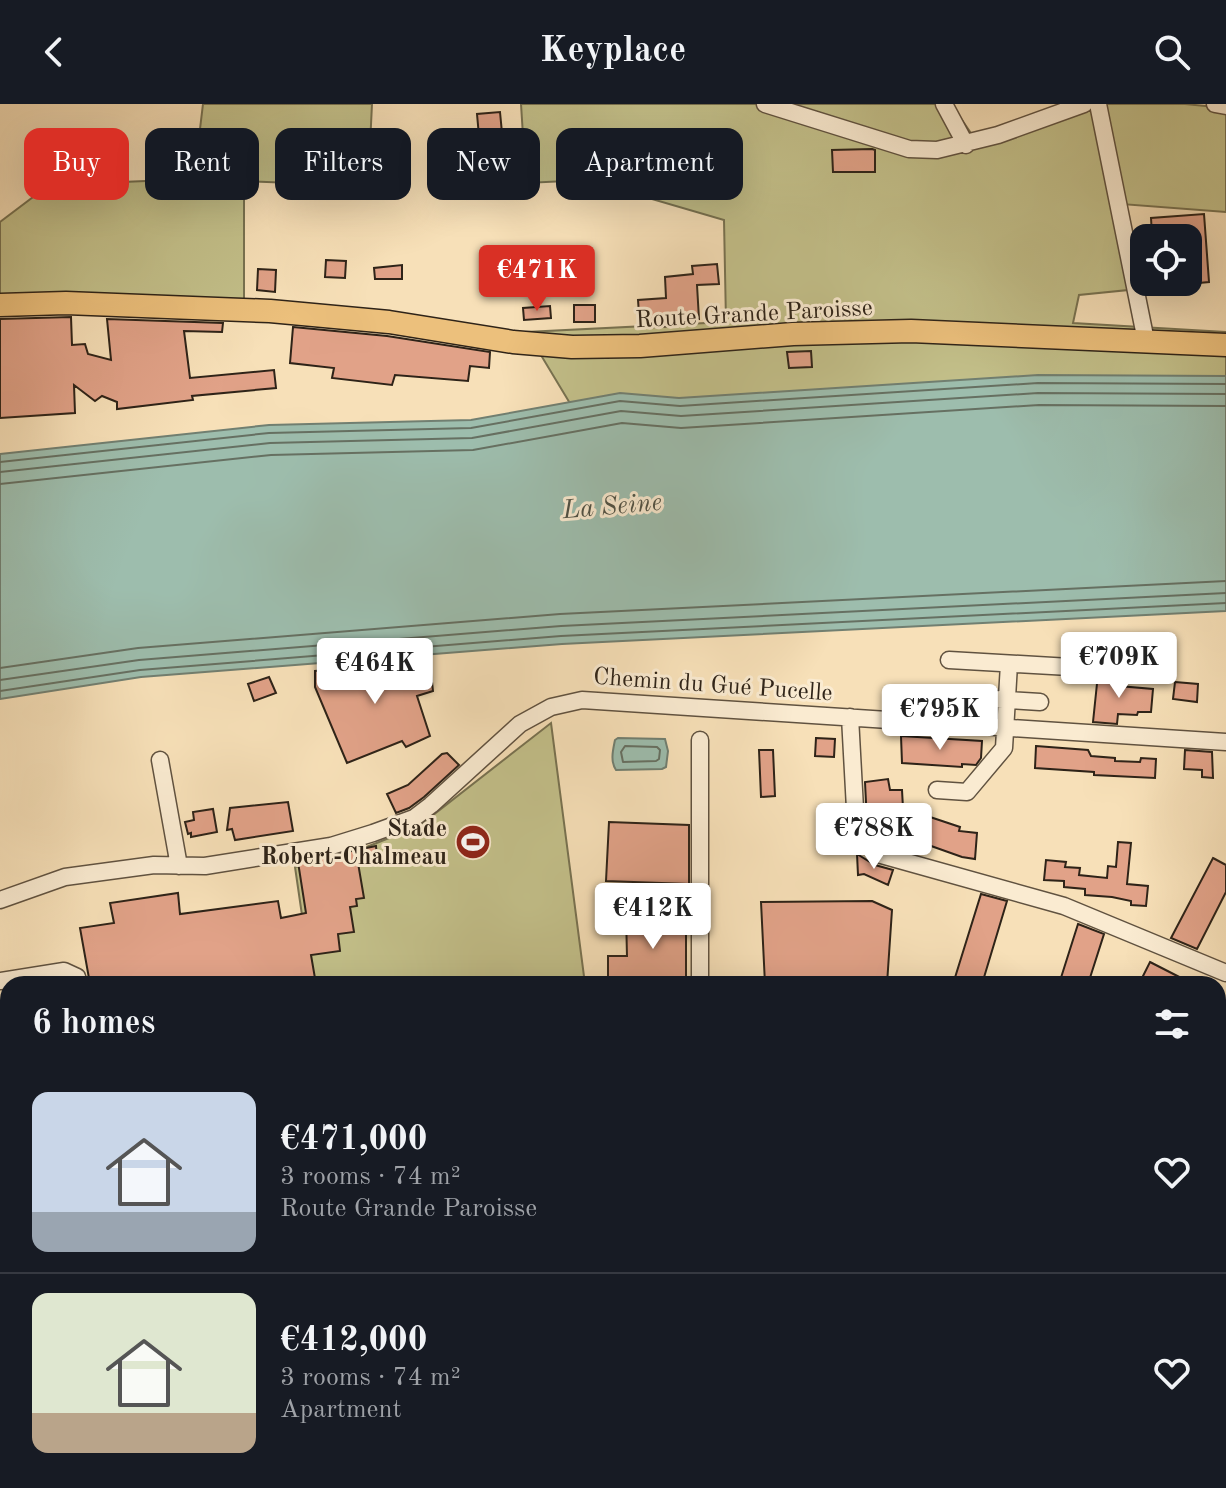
<!DOCTYPE html>
<html lang="en">
<head>
<meta charset="utf-8">
<style>
  :root { --surface:#171b24; --page:#20242c; --text:#f1f3f6; --muted:#9ea1a6; --line:#363941; --accent:#d93025 }
  body { margin:0; font-family:"Old Standard TT",serif; background:var(--page); color:var(--text); height:100vh; display:flex; flex-direction:column; font-size:30px; white-space:nowrap }
  * { box-sizing:border-box; margin:0 }
  p { font-size:26px; color:var(--muted) }
  .icon { flex:none; width:44px; height:44px; fill:none; stroke:currentColor; stroke-width:2; stroke-linecap:round; stroke-linejoin:round }
  .map { position:relative; flex:1; overflow:hidden }
  .panel { position:absolute; left:0px; top:872px; width:1226px; height:512px; display:flex; flex-direction:column; background:var(--surface); border-radius:24px 24px 0 0; box-shadow:0 8px 32px #0002 }
  .panel>* { flex:none }
  .guide { position:absolute; left:24px; top:24px; width:800px; height:72px; display:flex; gap:16px }
  .fabs { position:absolute; left:1130px; top:120px; display:grid; gap:16px }
  .fabs a { display:grid; place-items:center; width:72px; height:72px; border-radius:16px; background:var(--surface); box-shadow:0 8px 32px #0002; font-size:40px }
  .price { position:absolute; translate:-50% -68px; padding:0 18px; border-radius:8px; background:#fff; color:#222; font-size:26px; line-height:52px; filter:drop-shadow(0 2px 4px #0008) }
  .price::after { content:''; position:absolute; left:50%; top:48px; width:24px; height:18px; margin-left:-12px; background:inherit; clip-path:polygon(0 0,100% 0,50% 100%) }
  .price.on { background:var(--accent); color:#fff }
  ul { padding:0; list-style:none }
  li { display:flex; align-items:center; gap:24px; height:200px; padding:0 32px }
  li+li { border-top:2px solid var(--line) }
  li span { display:grid; place-items:center; flex:none; width:224px; height:160px; border-radius:16px; color:#555 }
  li>.icon { margin-inline-start:auto }
  span .icon { width:96px; height:96px; fill:#fffc; stroke-width:1 }
  li b { font-size:34px }
  h2 { display:flex; justify-content:space-between; align-items:center; height:96px; padding:0 32px; font-size:34px }
  .pill { padding:0 28px; border-radius:16px; background:var(--surface); box-shadow:0 8px 32px #0002; font-size:28px; line-height:72px }
  .pill.on { background:var(--accent); color:#fff }
  header { display:flex; justify-content:space-between; align-items:center; height:104px; padding:0 32px; background:var(--surface); font-size:36px; font-weight:700 }
  .map>svg:first-child { display:block }
  .green { fill:#c3c08a; stroke:#787251; stroke-width:2 }
  .water { fill:#9dbdad; stroke:#717f71; stroke-width:2 }
  .lines { fill:none; stroke-linecap:round; stroke-linejoin:round }
  .shore { stroke:#667062; stroke-width:2 }
  .building { fill:#e1a288; stroke:#2e2318; stroke-width:2 }
  .minor-casing { stroke:#605240; stroke-width:19 }
  .major-casing { stroke:#2e2318; stroke-width:25 }
  .minor { stroke:#faebd1; stroke-width:16 }
  .major { stroke:#ecc07c; stroke-width:22 }
  .labels { text-anchor:middle; stroke-width:6; stroke-linejoin:round; paint-order:stroke }
  .street-label { font-size:24px; fill:#2e2318; stroke:#faebd1 }
  .poi-label { font-size:24px; font-weight:bold; fill:#2e2318; stroke:#faebd1; text-anchor:end }
  .water-label { font-size:26px; font-style:italic; fill:#4f5145; stroke:#faebd1 }
</style>
</head>
<body>
<header><svg class="icon" aria-label="back" viewBox="0 0 24 24"><path d="M15 5l-7 7 7 7"/></svg>Keyplace<svg class="icon" aria-label="search" viewBox="0 0 24 24"><circle cx="10" cy="10" r="6"/><path d="M15 15l6 6"/></svg></header>
<div class="map">
<svg width="1226" height="1384" viewBox="0 0 1226 1384">
  <rect width="100%" height="100%" fill="#f7e0b8"/>
  <filter id="stains"><feTurbulence type="fractalNoise" baseFrequency=".0025" numOctaves="4"/><feColorMatrix values="0 0 0 0 .2 0 0 0 0 .09 0 0 0 0 .02 0 0 0 .5 -.17"/></filter>
  <radialGradient id="worn" r=".72"><stop offset=".6" stop-color="#630" stop-opacity="0"/><stop offset="1" stop-color="#630" stop-opacity=".3"/></radialGradient>
  <!-- green -->
  <path class="green" d="M203,0h169l-4,82 -124,-5v121l-244,-5v-75l49,-37 145,-6z
    M521,0h430l24,35 99,-35h111l41,4v104l-104,-8 6,86 -49,5 -6,28 153,9v50l-652,28 -47,-78 199,-10 -2,-102 -137,-40 -61,3z
    M551,619l34,261h-273l-17,-117 44,-9 80,-32z"/>
  <!-- water -->
  <path class="water" d="M1038,271l188,1v235l-664,33 -421,33 -141,22v-245l269,-29 202,-5 149,-27 59,5z
    M618,634l47,1 3,12 -2,16 -4,2 -46,1c-6,-9 -3,-20 -1,-30z"/>
  <g class="lines">
    <!-- shore -->
    <path class="shore" d="M0,358l269,-29 202,-5 149,-27 60,5 358,-23 188,1
      M0,368l270,-29 202,-5 149,-27 60,5 357,-23 188,1
      M0,380l271,-29 202,-5 149,-27 59,5 358,-23 187,1
      M0,564l138,-20 422,-34 666,-33
      M0,576l139,-20 422,-34 665,-33
      M0,587l140,-21 421,-34 665,-33
      M625,642l32,1 3,3 -1,9 -3,2 -33,1 -2,-10z"/>
  </g>
  <!-- building -->
  <path class="building" d="M500,8l2,21 -23,3 -2,-22z
    M872,45l3,1v22h-42l-1,-22z
    M654,51h11l2,33h-9z
    M1204,110l5,68 -21,2v-46h-17l-1,-4 -18,1 -1,-17z
    M326,156l20,1 -1,17 -20,-1z
    M717,160l2,20 -22,1 2,34 -26,2 1,5 -34,2 -2,-28 28,-2 -1,-21 28,-3 -1,-8z
    M402,161v14h-27l-1,-11z
    M258,165l18,1 -1,22 -18,-2z
    M574,201h21v17h-21z
    M550,202l1,12 -27,2 -1,-12z
    M71,213l1,28 13,-1 3,10 23,6 -4,-41 116,4 -1,9 -38,-1 6,47 84,-8 2,18 -84,8 1,4 -76,9v-7l-15,-6 -7,5 -21,-16 1,28 -75,5v-99z
    M293,223l94,9 103,16 -1,16 -19,-2 -2,15 -73,-6 -3,10 -60,-7 2,-10 -44,-5z
    M811,247l1,16 -23,1 -2,-16z
    M430,559l3,28 -16,5 13,40 -24,11 -4,-6 -55,22 -32,-76v-16z
    M1098,570l22,1 -1,11 34,3 -2,23h-13l-1,3 -19,-1 -1,10 -24,-2z
    M269,573l7,16 -22,8 -6,-17z
    M1175,578l23,2 -1,18 -24,-3z
    M901,632l81,5 -1,17 -5,7 -14,-1v3l-60,-4z
    M816,634l19,1 -1,18 -19,-1z
    M1036,642l52,4 3,6 24,2v3l25,1 1,-4 15,1 -1,19 -61,-3v-3l-59,-4z
    M759,646h14l2,46 -14,1z
    M1185,646l27,2 1,26 -11,-1v-7l-18,-1z
    M447,649l12,12 -35,32 -15,11 -13,5 -9,-19 21,-9 34,-31z
    M888,675l2,11h12l1,18 57,19 -1,4 18,2 -2,26 -13,-2 -73,-26 -11,-9 -7,6 -4,-5 -2,-41z
    M288,698l5,29 -58,9 -3,-11 -5,1 3,-22z
    M213,705l4,23 -26,5v-4l-3,1 -3,-12 9,-2 -1,-8z
    M609,718l80,3v59l-83,-3z
    M1118,738l13,1 -4,41 21,2 -2,20 -15,-1v-4l-19,-4 -27,-2v-6l-21,-2v-6l-20,-1 2,-20 20,2 -1,5 15,1 -1,7 28,3 1,-12 8,1z
    M376,742l1,13 -19,4 6,35 -8,1 1,7 -7,1 4,25 -16,2 2,17 -29,4 5,29h-226l-10,-56 34,-5 -4,-20 68,-10 2,21 98,-13 3,17 25,-5 -8,-51z
    M857,750l18,11 18,5 -5,15 -24,-11 -6,1z
    M1213,754l13,7v27l-29,57 -26,-11z
    M981,790l26,7 -25,83h-29z
    M872,797l20,9 -5,74h-122l-4,-82z
    M626,810h60v70h-59v-5h-19v-23h19z
    M1078,820l26,10 -16,50h-29z
    M1150,858l43,22h-54z"/>
  <g class="lines">
    <defs>
      <path id="minor" d="M765,0l144,45 28,1 61,-15 86,-31
        M944,0l22,41
        M1098,0l48,237
        M1215,0l11,2
        M949,556l138,8
        M948,592l92,6
        M850,613l6,110 22,27 186,52 162,67
        M700,636v244
        M160,656l19,106
        M937,686l30,2 37,-44 5,-84
        M0,796l65,-23 89,-12 51,1 126,-20 42,-13 41,-15 17,-13 89,-81 31,-17 31,-7 644,42
        M0,877l64,-10 13,6 2,7
        M1218,924l8,-3
        M1218,1016h8
        M1218,1078h8
        M0,1107l8,-1
        M987,1376v8
        M1081,1376l1,8
        M119,1384l24,-3
        M619,1384l5,-8
        M694,1384v-8"/>
      <path id="major" d="M0,201l66,-2 204,8 119,11 124,20 59,5 68,-1 153,-12 118,-3 315,14"/>
    </defs>
    <!-- minor casing -->
    <use href="#minor" class="minor-casing"/>
    <!-- major casing -->
    <use href="#major" class="major-casing"/>
    <!-- minor -->
    <use href="#minor" class="minor"/>
    <!-- major -->
    <use href="#major" class="major"/>
  </g>
  <!-- icons -->
  <defs>
    <symbol id="stadium-disc" viewBox="-11 -11 22 22"><circle r="9.5" fill="#8f2418" stroke="#faebd1"/><path d="M0-5a6.5 5 0 1 0 0 10a6.5 5 0 1 0 0-10ZM-3.5-1.8h7v3.6h-7Z" fill="#fff"/></symbol>
  </defs>
  <g fill-rule="evenodd">
    <use href="#stadium-disc" x="453" y="718" width="40" height="40"/>
  </g>
  <g class="labels">
    <!-- street labels -->
    <g class="street-label">
      <text transform="translate(754 209) rotate(-3)" y="8">Route Grande Paroisse</text>
      <text transform="translate(713 580) rotate(4)" y="8">Chemin du Gué Pucelle</text>
    </g>
    <!-- poi labels -->
    <g class="poi-label">
      <text x="447" y="732">Stade<tspan x="447" dy="28">Robert-Chalmeau</tspan></text>
    </g>
    <!-- water labels -->
    <g class="water-label">
      <text transform="translate(612 401) rotate(-5)" y="9">La Seine</text>
    </g>
  </g>
  <rect width="100%" height="100%" filter="url(#stains)"/>
  <rect width="100%" height="100%" fill="url(#worn)"/>
</svg>
<div class="fabs">
<a><svg class="icon" aria-label="locate" viewBox="0 0 24 24"><circle cx="12" cy="12" r="6"/><path d="M12 2v4M12 18v4M2 12h4M18 12h4"/></svg></a>
</div>
<b class="price on" style="left:537px;top:209px">€471K</b>
<b class="price" style="left:1119px;top:596px">€709K</b>
<b class="price" style="left:375px;top:602px">€464K</b>
<b class="price" style="left:940px;top:648px">€795K</b>
<b class="price" style="left:874px;top:767px">€788K</b>
<b class="price" style="left:653px;top:847px">€412K</b>
<div class="guide">
<a class="pill on">Buy</a>
<a class="pill">Rent</a>
<a class="pill">Filters</a>
<a class="pill">New</a>
<a class="pill">Apartment</a>
</div>
<section class="panel">
<h2>6 homes<svg class="icon" aria-label="filters" viewBox="0 0 24 24"><path d="M4 7h16M4 17h16"/><circle cx="9" cy="7" r="2"/><circle cx="15" cy="17" r="2"/></svg></h2>
<ul>
<li><span style="background:linear-gradient(#c9d6e8 75%,#9aa5b1 0)"><svg class="icon" aria-label="home" viewBox="0 0 24 24"><path d="M3 11l9-7 9 7M6 9v11h12V9"/></svg></span><div><b>€471,000</b><p>3 rooms · 74 m²</p><p>Route Grande Paroisse</p></div><svg class="icon" aria-label="heart" viewBox="0 0 24 24"><path d="M12 20l-8-8c-3-5 5-10 8-4 3-6 11-1 8 4z"/></svg></li>
<li><span style="background:linear-gradient(#dfe7d0 75%,#b9a48a 0)"><svg class="icon" aria-label="home" viewBox="0 0 24 24"><path d="M3 11l9-7 9 7M6 9v11h12V9"/></svg></span><div><b>€412,000</b><p>3 rooms · 74 m²</p><p>Apartment</p></div><svg class="icon" aria-label="heart" viewBox="0 0 24 24"><path d="M12 20l-8-8c-3-5 5-10 8-4 3-6 11-1 8 4z"/></svg></li>
</ul>
</section>
</div>
</body>
</html>
